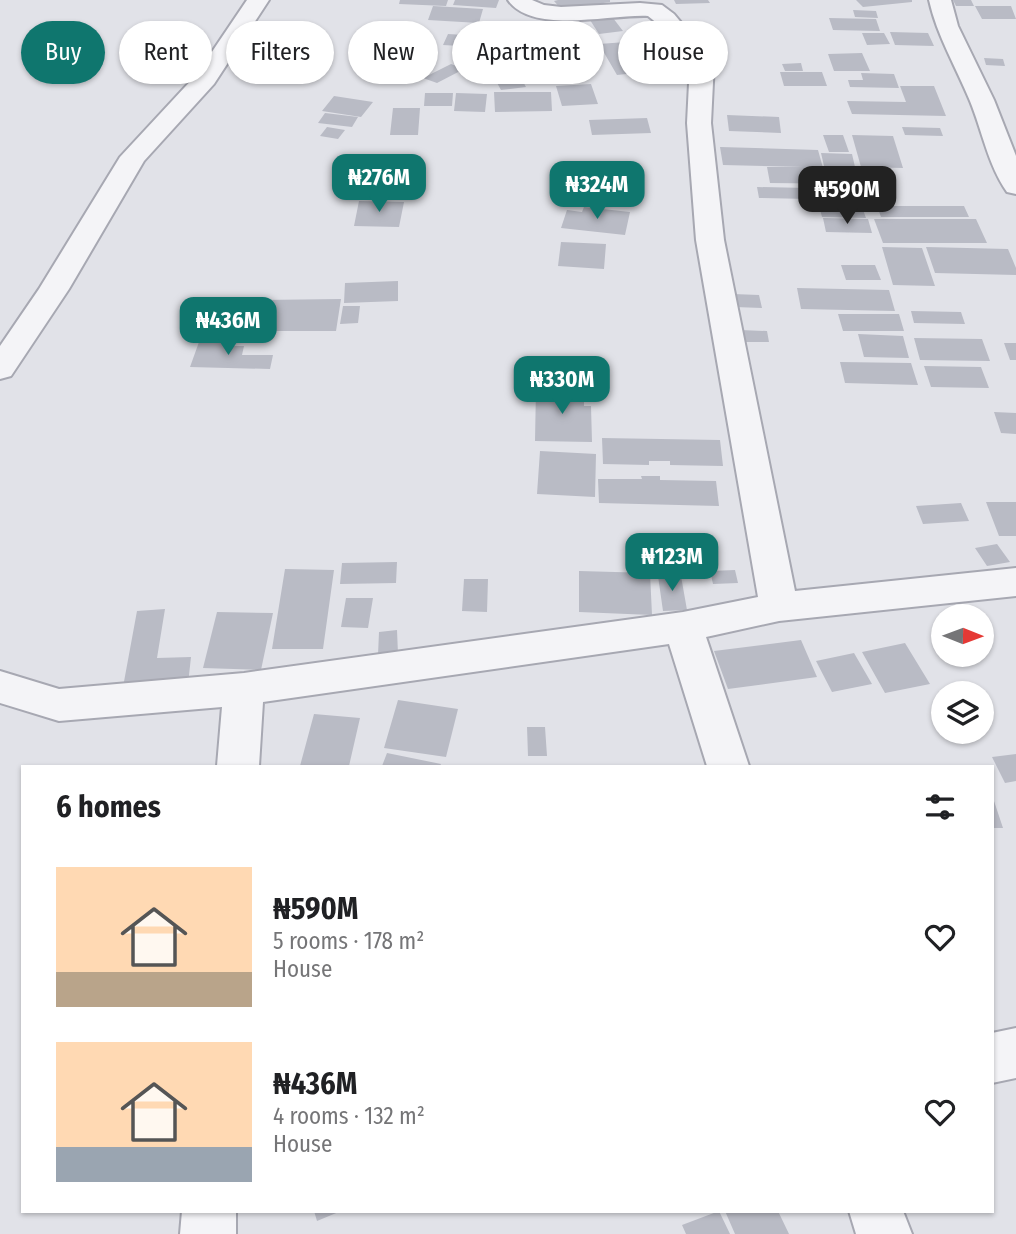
<!DOCTYPE html>
<html lang="en">
<head>
<meta charset="utf-8">
<style>
  :root { --surface:#fff; --page:#f6f6f6; --text:#202124; --muted:#757577; --accent:#0f766e }
  body { margin:0; font-family:"Fira Sans Condensed",sans-serif; background:var(--page); color:var(--text); height:100vh; display:flex; flex-direction:column; font-size:26px; white-space:nowrap }
  * { box-sizing:border-box; margin:0 }
  p { font-size:23px; color:var(--muted) }
  .icon { flex:none; width:38px; height:38px; fill:none; stroke:currentColor; stroke-width:2; stroke-linecap:round; stroke-linejoin:round }
  .map { position:relative; flex:1; overflow:hidden }
  .details { position:absolute; left:21px; top:765px; width:973px; height:448px; display:flex; flex-direction:column; background:var(--surface); border-radius:0px; box-shadow:0 2px 5px #0004 }
  .details>* { flex:none }
  .top-card { position:absolute; left:21px; top:21px; width:975px; height:63px; display:flex; gap:14px }
  .needle { width:46px; rotate:91deg }
  .controls { position:absolute; left:931px; top:604px; display:grid; gap:14px }
  .controls a { display:grid; place-items:center; width:63px; height:63px; border-radius:50%; background:var(--surface); box-shadow:0 2px 5px #0004; font-size:35px }
  .price { position:absolute; translate:-50% -60px; padding:0 16px; border-radius:14px; background:var(--accent); color:#fff; font-size:23px; line-height:46px; filter:drop-shadow(0 2px 4px #0008) }
  .price::after { content:''; position:absolute; left:50%; top:42px; width:21px; height:16px; margin-left:-10px; background:inherit; clip-path:polygon(0 0,100% 0,50% 100%) }
  .price.on { background:#222; color:#fff }
  ul { padding:0; list-style:none }
  li { display:flex; align-items:center; gap:21px; height:175px; padding:0 35px }
  li span { display:grid; place-items:center; flex:none; width:196px; height:140px; border-radius:0px; color:#555 }
  li>.icon { margin-inline-start:auto }
  span .icon { width:84px; height:84px; fill:#fffc; stroke-width:1 }
  li b { font-size:30px }
  h2 { display:flex; justify-content:space-between; align-items:center; height:84px; padding:0 35px; font-size:30px }
  .tag { padding:0 24px; border-radius:32px; background:var(--surface); box-shadow:0 2px 5px #0004; font-size:24px; line-height:63px }
  .tag.on { background:var(--accent); color:#fff }
  .map>svg:first-child { display:block }
  .building { fill:#b9bbc5 }
  .lines { fill:none; stroke-linecap:round; stroke-linejoin:round }
  .minor-casing { stroke:#a7a8b2; stroke-width:4 }
  .minor { fill:#f4f4f7; fill-rule:evenodd }
</style>
</head>
<body>
<div class="map">
<svg width="1016" height="1234" viewBox="0 0 1016 1234">
  <rect width="100%" height="100%" fill="#e1e2e8"/>
  <!-- building -->
  <path class="building" d="M400,0h48l-2,6 -47,-2z
    M455,0h44l-3,8 -43,-3z
    M558,0h52v2l-49,7 -7,-8z
    M674,0h34l2,3 -34,1z
    M856,0h56v2l-49,5z
    M953,0h18l3,6h-18z
    M433,6l50,3 -4,14 -51,-3z
    M975,6h36l5,13h-34z
    M853,10l23,1 2,7 -23,-1z
    M613,18l10,13 -24,3 -9,-14z
    M829,18l47,1 4,12 -47,-1z
    M890,32l38,1 6,13 -39,-1z
    M862,33h22l6,11 -23,1z
    M448,34l33,2 -4,11 -34,-2z
    M626,42l19,30 -28,3 -18,-31z
    M586,47l10,14 -33,4 -9,-14z
    M862,53l8,18h-36l-6,-17z
    M668,56l6,12 -29,2 -6,-12z
    M381,58l28,1 -6,14 -28,-1z
    M984,58l19,1 2,7 -19,-1z
    M801,63l2,8h-18l-3,-7z
    M451,64l13,5 -27,14 -14,-5z
    M780,72h42l5,14h-43z
    M861,73l33,1 5,14 -49,-1 -2,-7h15z
    M521,78l5,9 -25,3 -5,-9z
    M591,84l7,20 -36,2 -6,-20z
    M900,86h34l12,30 -94,-2 -5,-13 59,1z
    M494,92h57l1,19 -57,1z
    M425,93h28l-1,13h-28z
    M456,93l31,1 -2,18 -31,-1z
    M334,96l39,6 -12,15 -39,-6z
    M393,108h27l-2,27h-28z
    M325,113l33,4 -6,10 -34,-4z
    M727,115l52,2 2,16 -52,-2z
    M647,118l4,15 -59,2 -3,-15z
    M327,127l18,3 -7,9 -18,-3z
    M902,127l38,1 3,8 -38,-1z
    M823,135h20l6,17h-20z
    M852,135l41,1 10,32 -42,-1z
    M720,147l98,3 5,18h31l5,16 -89,-1 -3,-16h37l-81,-2z
    M821,153l31,1 3,13 -31,-1z
    M578,166l52,2v17l-53,-2z
    M757,187l96,2 3,11 -97,-2z
    M359,201l45,1 -5,25 -45,-1z
    M819,205l43,2 4,11 -44,-1z
    M877,206h87l5,11h-88z
    M584,207l46,5 -5,23 -64,-7 6,-18 15,2z
    M823,218l45,1 4,14 -46,-1z
    M874,219h102l11,24h-104z
    M561,242l45,2 -2,25 -46,-3z
    M882,247l40,1 13,38 -42,-1z
    M926,247l82,2 8,19v7l-81,-2z
    M841,265h34l6,15h-35z
    M398,281v20l-54,2 1,-20z
    M797,288l92,2 6,21 -94,-2z
    M733,294l26,1 3,13 -27,-1z
    M341,299l-5,32h-82l7,-31z
    M343,306h17l-2,17 -18,1z
    M911,311l50,1 4,12 -51,-1z
    M838,314h61l5,17h-61z
    M740,330l27,1 2,11h-27z
    M858,334l45,2 6,22 -45,-1z
    M914,338l68,1 8,22 -70,-1z
    M199,342h33l-1,4h13l-2,9h31l-3,14 -80,-2z
    M1004,343h12v17h-6z
    M840,362l71,1 7,22 -73,-2z
    M924,366l57,1 8,21 -58,-1z
    M536,388l48,1v17h7l1,36 -57,-1z
    M994,412l22,1v21l-15,-1z
    M602,438l118,2 3,26 -53,-1v-4h-21v4l-46,-1z
    M540,451l56,3 -1,43 -58,-3z
    M641,476h19v4l56,1 3,25 -120,-3 -1,-24h44z
    M986,502h30v34h-17z
    M961,503l8,18 -46,3 -7,-18z
    M997,544l13,18 -23,4 -12,-18z
    M397,562l-1,21 -56,1 2,-21z
    M285,569l49,1 -11,79h-51z
    M735,570l3,13 -25,1 -3,-13z
    M579,571l71,2 2,42 -73,-3z
    M658,576h23l6,34 -24,1z
    M464,579h24l-1,33 -25,-1z
    M346,598h27l-5,30 -27,-1z
    M165,609l-8,49 34,-1 -3,27 -65,3 14,-76z
    M217,612l56,1 -12,57 -58,-2z
    M397,630l1,24 -20,1 1,-23z
    M801,640l16,37 -89,12 -14,-38z
    M905,643l25,41 -45,9 -23,-41z
    M854,653l18,31 -40,8 -16,-31z
    M398,700l60,9 -12,48 -62,-9z
    M314,714l46,4 -11,48h-49z
    M527,727h18l2,29h-19z
    M387,753l54,11 -1,2h-58z
    M1016,754v27l-11,2 -13,-26z
    M993,798l10,30h-11z
    M314,1211h27l-24,10z
    M719,1211l11,23h-44l-4,-9z
    M725,1211h53l11,23h-54z"/>
  <g class="lines">
    <defs>
      <path id="minor" d="M247,0h22l-55,84 -70,77 -75,128 -58,87 -11,3v-33l39,-57 81,-132 77,-83z
        M508,0h24l12,5 17,2 79,-4 22,2 12,9 40,48 -3,61 13,117 71,351 221,-23v28l-237,25 -73,16 43,129h-42l-38,-122 -406,58 -4,64h-42l5,-59 -163,14 -59,-18v-32l59,18 185,-16 439,-61 75,-15 -62,-357 -9,-117 3,-60 -32,-39 -10,-8c-37,-2 -116,19 -140,-16z
        M929,0h22l7,26 36,74 22,56v38l-9,-2c-19,-27 -25,-62 -37,-91 -14,-34 -33,-65 -41,-101z
        M1016,1028v50l-24,5v-50z
        M182,1211h54v23h-56z
        M849,1211h54l9,23h-56z"/>
    </defs>
    <!-- minor casing -->
    <use href="#minor" class="minor-casing"/>
    <!-- minor -->
    <use href="#minor" class="minor"/>
  </g>
</svg>
<div class="controls">
<a><svg class="needle" viewBox="-14 -14 28 28"><path d="M0-13l5 13h-10z" fill="#e53935"/><path d="M0 13l5-13h-10z" fill="#757577"/></svg></a>
<a><svg class="icon" aria-label="layers" viewBox="0 0 24 24"><path d="M12 4l9 5-9 5-9-5zM3 14l9 5 9-5"/></svg></a>
</div>
<b class="price" style="left:379px;top:214px">₦276M</b>
<b class="price" style="left:597px;top:221px">₦324M</b>
<b class="price on" style="left:847px;top:226px">₦590M</b>
<b class="price" style="left:228px;top:357px">₦436M</b>
<b class="price" style="left:562px;top:416px">₦330M</b>
<b class="price" style="left:672px;top:593px">₦123M</b>
<div class="top-card">
<a class="tag on">Buy</a>
<a class="tag">Rent</a>
<a class="tag">Filters</a>
<a class="tag">New</a>
<a class="tag">Apartment</a>
<a class="tag">House</a>
</div>
<section class="details">
<h2>6 homes<svg class="icon" aria-label="filters" viewBox="0 0 24 24"><path d="M4 7h16M4 17h16"/><circle cx="9" cy="7" r="2"/><circle cx="15" cy="17" r="2"/></svg></h2>
<ul>
<li><span style="background:linear-gradient(#ffd9b3 75%,#b9a48a 0)"><svg class="icon" aria-label="home" viewBox="0 0 24 24"><path d="M3 11l9-7 9 7M6 9v11h12V9"/></svg></span><div><b>₦590M</b><p>5 rooms · 178 m²</p><p>House</p></div><svg class="icon" aria-label="heart" viewBox="0 0 24 24"><path d="M12 20l-8-8c-3-5 5-10 8-4 3-6 11-1 8 4z"/></svg></li>
<li><span style="background:linear-gradient(#ffd9b3 75%,#9aa5b1 0)"><svg class="icon" aria-label="home" viewBox="0 0 24 24"><path d="M3 11l9-7 9 7M6 9v11h12V9"/></svg></span><div><b>₦436M</b><p>4 rooms · 132 m²</p><p>House</p></div><svg class="icon" aria-label="heart" viewBox="0 0 24 24"><path d="M12 20l-8-8c-3-5 5-10 8-4 3-6 11-1 8 4z"/></svg></li>
</ul>
</section>
</div>
</body>
</html>
